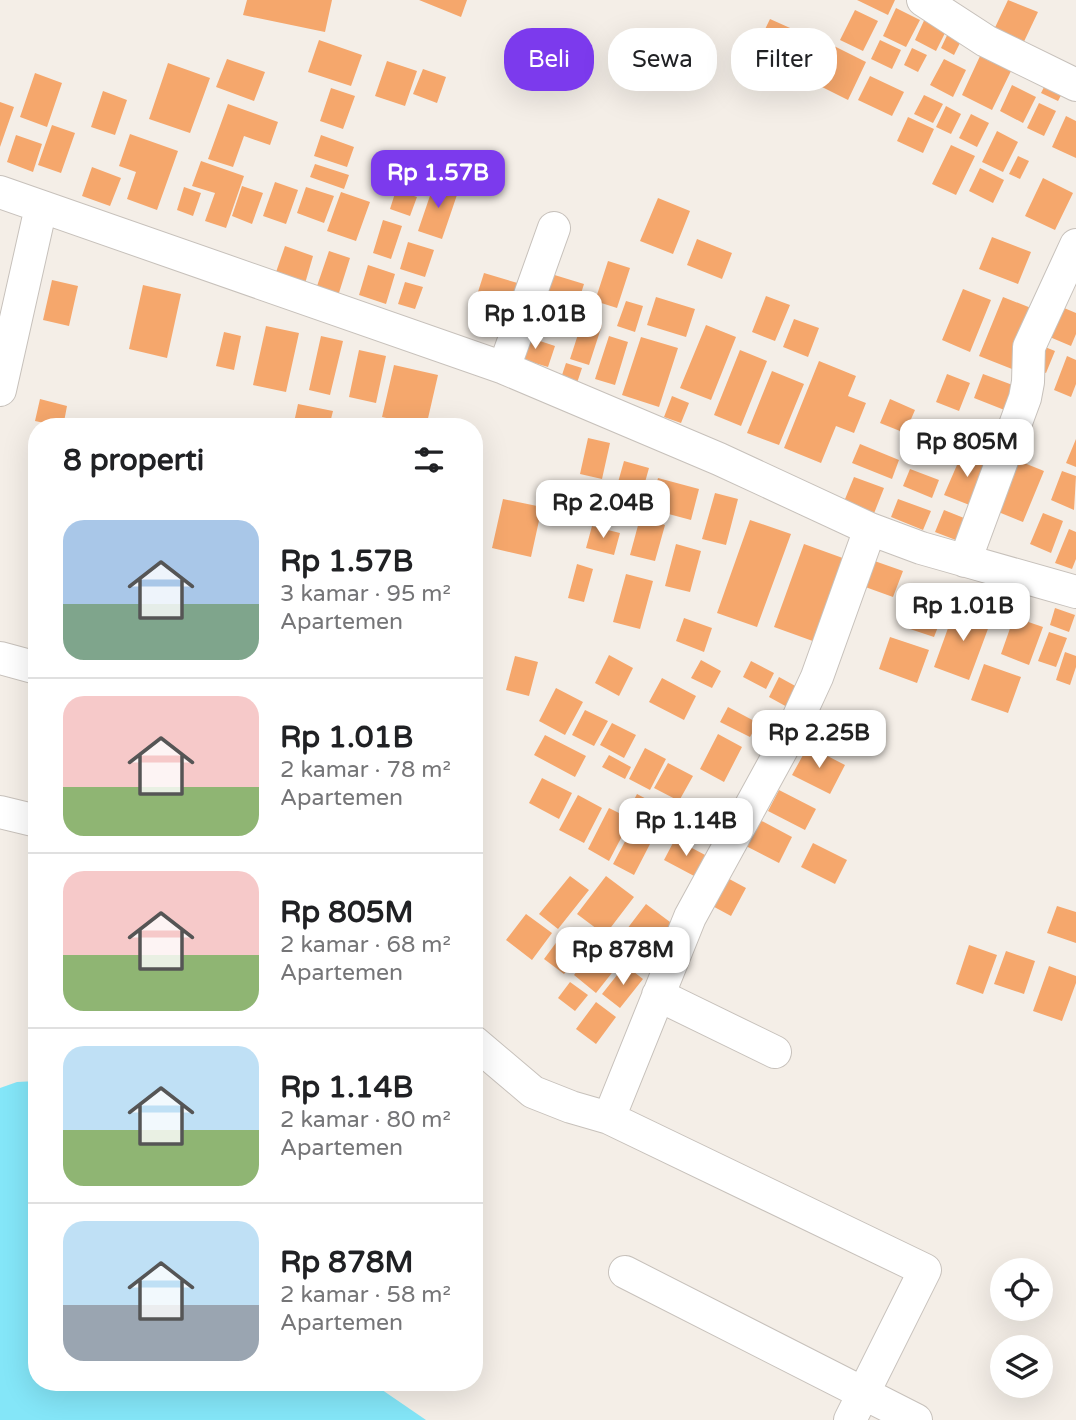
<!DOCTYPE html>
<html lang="id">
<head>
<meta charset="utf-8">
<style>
  :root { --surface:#fff; --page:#f2f2f2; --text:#202124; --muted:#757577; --line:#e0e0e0; --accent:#7c3aed }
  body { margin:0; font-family:"Varela Round",sans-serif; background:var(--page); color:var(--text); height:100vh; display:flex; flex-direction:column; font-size:26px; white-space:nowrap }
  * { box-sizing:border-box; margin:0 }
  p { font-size:23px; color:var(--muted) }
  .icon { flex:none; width:38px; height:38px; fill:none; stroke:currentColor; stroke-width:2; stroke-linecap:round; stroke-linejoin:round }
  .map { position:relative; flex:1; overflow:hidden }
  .details { position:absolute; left:28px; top:418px; width:455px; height:973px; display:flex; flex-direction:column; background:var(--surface); border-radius:28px; box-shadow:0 7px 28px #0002 }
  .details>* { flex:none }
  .hud { position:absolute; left:504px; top:28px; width:466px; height:63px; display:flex; gap:14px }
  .tools { position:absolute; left:990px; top:1258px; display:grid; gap:14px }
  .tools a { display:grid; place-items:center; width:63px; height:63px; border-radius:50%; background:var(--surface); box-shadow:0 7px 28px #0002; font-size:35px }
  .price { position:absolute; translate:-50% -60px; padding:0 16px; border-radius:14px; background:#fff; color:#222; font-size:23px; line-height:46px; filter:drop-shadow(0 2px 4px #0008) }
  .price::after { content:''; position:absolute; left:50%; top:42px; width:21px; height:16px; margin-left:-10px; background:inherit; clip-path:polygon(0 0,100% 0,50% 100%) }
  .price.selected { background:var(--accent); color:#fff }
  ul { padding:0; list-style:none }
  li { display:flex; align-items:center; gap:21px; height:175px; padding:0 35px }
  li+li { border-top:2px solid var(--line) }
  li span { display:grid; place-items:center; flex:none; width:196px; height:140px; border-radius:21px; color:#555 }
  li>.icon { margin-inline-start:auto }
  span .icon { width:84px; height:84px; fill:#fffc; stroke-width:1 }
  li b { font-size:30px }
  h2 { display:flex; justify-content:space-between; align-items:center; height:84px; padding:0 35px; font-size:30px }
  .pill { padding:0 24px; border-radius:28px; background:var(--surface); box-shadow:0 7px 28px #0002; font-size:24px; line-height:63px }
  .pill.selected { background:var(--accent); color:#fff }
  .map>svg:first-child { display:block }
  .water { fill:#84e6f8 }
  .building { fill:#f5a76c }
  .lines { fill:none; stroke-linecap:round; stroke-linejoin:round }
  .minor-casing { stroke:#c7c1bb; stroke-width:34 }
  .minor { stroke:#fff; stroke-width:32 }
</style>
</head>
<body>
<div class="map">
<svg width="1076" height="1420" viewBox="0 0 1076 1420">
  <rect width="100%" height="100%" fill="#f4eee7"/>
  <!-- water -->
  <path class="water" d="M37,1081v301l335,1 54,37h-426v-332l17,-6z"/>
  <!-- building -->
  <path class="building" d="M247,0h85l-7,32 -82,-17z
    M419,0h48l-6,17z
    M857,0h38l-7,15z
    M1008,0l30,12 -18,38 -29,-14z
    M896,8l24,12 -14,27 -23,-11z
    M855,10l23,11 -15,30 -23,-11z
    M928,12l22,11 -14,28 -21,-11z
    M770,19l38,17 -16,34 -38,-18z
    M950,29l14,6 -10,20 -13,-7z
    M319,40l43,15 -11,31 -43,-14z
    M880,40l21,10 -9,19 -21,-10z
    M834,46l32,16 -18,38 -32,-16z
    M912,48l15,7 -9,17 -14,-7z
    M981,54l31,15 -20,41 -30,-15z
    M227,59l38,13 -11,29 -38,-14z
    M944,59l22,11 -13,27 -23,-12z
    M387,61l30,10 -12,35 -30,-10z
    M168,63l42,15 -20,55 -41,-14z
    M423,69l23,8 -9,26 -24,-9z
    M35,73l27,10 -15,44 -27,-10z
    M870,76l34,16 -12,24 -34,-16z
    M1048,79l17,9 -7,13 -17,-8z
    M1012,85l24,12 -13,26 -23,-12z
    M331,88l24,8 -12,33 -23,-8z
    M103,91l24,9 -12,35 -24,-8z
    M924,95l19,9 -10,19 -19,-9z
    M0,102l14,5 -14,40z
    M1039,103l17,8 -12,25 -17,-8z
    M228,104l50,18 -8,23 -26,-9 -11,31 -25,-8z
    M946,106l15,8 -10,20 -15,-7z
    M971,114l18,9 -12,24 -18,-9z
    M1066,116l10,5v37l-24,-11z
    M908,117l26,12 -11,24 -26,-12z
    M52,125l23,8 -14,40 -23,-8z
    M997,131l21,11 -15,30 -21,-10z
    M130,134l48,17 -21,59 -30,-11 9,-27 -17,-6z
    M16,135l26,9 -9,28 -26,-10z
    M321,135l33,12 -7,20 -33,-11z
    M951,145l24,11 -19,39 -24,-11z
    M1018,156l11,5 -9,18 -11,-5z
    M201,161l43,15 -18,52 -21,-7 10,-28 -23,-7z
    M315,164l34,11 -5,14 -34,-12z
    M92,167l29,11 -11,28 -28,-10z
    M980,168l24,12 -11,23 -24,-12z
    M1043,178l30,15 -18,37 -30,-14z
    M435,181l24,8 -17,50 -24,-8z
    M275,182l23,8 -12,34 -23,-8z
    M242,186l21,7 -11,31 -20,-8z
    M184,187l17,6 -8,23 -16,-6z
    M306,187l28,9 -10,27 -27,-10z
    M396,190l21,7 -7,19 -20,-7z
    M341,192l29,10 -14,39 -29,-10z
    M658,198l32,13 -17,43 -33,-13z
    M383,220l19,6 -11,33 -18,-6z
    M992,237l39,15 -13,32 -39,-15z
    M697,239l35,14 -10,26 -35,-14z
    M408,242l26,8 -9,27 -25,-8z
    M285,246l28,10 -9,31 -30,-9z
    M329,251l21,7 -12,38 -22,-7z
    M608,261l22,7 -13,40 -22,-7z
    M368,265l27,9 -9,30 -27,-9z
    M484,273l37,11 -14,42 -36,-12z
    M548,273l36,11 -16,51 -36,-12z
    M52,280l26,6 -9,40 -26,-6z
    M405,282l18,5 -8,22 -17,-5z
    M143,285l38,9 -14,64 -38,-9z
    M963,289l28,11 -21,52 -28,-12z
    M766,296l24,9 -15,36 -23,-9z
    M656,297l39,12 -9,28 -39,-12z
    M1003,297l33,13 -24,59 -33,-13z
    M626,301l17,5 -8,26 -18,-6z
    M1057,305l19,8v21l-5,12 -26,-11z
    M583,319l19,6 -13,40 -19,-6z
    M794,319l25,9 -11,29 -25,-10z
    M706,325l30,12 -25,63 -31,-12z
    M266,326l33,7 -13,59 -33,-7z
    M224,332l17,4 -7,34 -18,-4z
    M522,335l33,11 -7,21 -33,-10z
    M321,336l22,5 -13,54 -21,-5z
    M609,336l19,6 -13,43 -20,-6z
    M641,337l37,11 -19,59 -37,-12z
    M1040,345l15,6 -9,22 -15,-6z
    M359,350l27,6 -10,47 -27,-6z
    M740,350l27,11 -26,65 -27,-11z
    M1067,356l9,4v24l-5,13 -17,-7z
    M819,361l37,15 -8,20 18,7 -12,30 -18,-7 -15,37 -37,-15z
    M566,363l16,5 -6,18 -16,-5z
    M394,365l44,10 -12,52 -44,-10z
    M772,371l32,13 -25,61 -32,-12z
    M947,374l23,9 -11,28 -23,-9z
    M983,374l35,13 -11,24 -33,-13z
    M672,396l17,7 -8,20 -17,-6z
    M40,399l27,7 -4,21 -28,-6z
    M890,399l25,11 -10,23 -25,-10z
    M298,404l35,7 -4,16h-36z
    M925,419l30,11 -12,30 -30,-12z
    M34,435l3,1v22l-8,-2z
    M588,438l22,5 -8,36 -22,-5z
    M1076,439v28l-10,-4z
    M860,444l39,16 -7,19 -40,-16z
    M963,451l26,10 -17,45 -28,-11z
    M1012,458l32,13 -21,51 -32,-13z
    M624,461l25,7 -9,32 -25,-7z
    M910,469l29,11 -7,18 -29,-12z
    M1062,471l14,5 -2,34 -23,-10z
    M854,477l30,11 -11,28 -30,-12z
    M658,478l41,11 -8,31 -41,-11z
    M715,493l23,6 -12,46 -24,-6z
    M606,498l27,7 -5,16 -26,-7z
    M503,499l39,8 -11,50 -39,-9z
    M898,499l33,12 -8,19 -32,-13z
    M944,510l25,10 -8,22 -26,-10z
    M1043,513l20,8 -12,32 -21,-9z
    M640,518l25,7 -10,36 -25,-6z
    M750,520l41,14 -34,93 -40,-14z
    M592,526l28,7 -6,22 -28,-7z
    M1069,529l7,3v27l-4,10 -17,-6z
    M676,544l25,7 -11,41 -25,-6z
    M804,544l47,17 -30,83 -47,-17z
    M866,558l37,13 -10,26 -36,-13z
    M577,564l16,5 -9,33 -16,-4z
    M474,573l7,1 -6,23h-1z
    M626,574l27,7 -13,48 -27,-7z
    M910,602l33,12 -9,23 -33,-11z
    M956,606l36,12 -23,62 -35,-13z
    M1055,608l20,7 -6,17 -19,-7z
    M1014,617l29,10 -14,38 -28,-11z
    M684,618l28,10 -8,24 -28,-11z
    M1049,632l18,6 -11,29 -18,-6z
    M890,637l39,13 -12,33 -38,-14z
    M1065,652l11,4v11l-6,18 -14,-5z
    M609,655l24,13 -14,28 -24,-13z
    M515,656l23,6 -9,34 -23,-6z
    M701,660l20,11 -9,17 -21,-10z
    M751,661l23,12 -8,16 -23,-12z
    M984,664l37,13 -13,36 -37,-13z
    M779,677l20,11 -10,20 -20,-11z
    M662,678l34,18 -12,24 -35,-18z
    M556,688l27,14 -18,33 -26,-14z
    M728,707l30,16 -8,14 -30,-15z
    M585,710l23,11 -14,25 -22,-11z
    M612,723l24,12 -12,23 -24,-13z
    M718,734l24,13 -18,35 -24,-13z
    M545,735l41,21 -11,21 -41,-22z
    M808,746l37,19 -15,29 -38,-19z
    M645,748l21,11 -16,31 -21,-11z
    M609,755l22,12 -6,12 -23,-12z
    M668,763l25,13 -14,25 -25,-13z
    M542,778l30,15 -13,26 -30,-16z
    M779,790l37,19 -11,21 -37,-19z
    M637,794l34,18 -10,19 -34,-18z
    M578,795l24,13 -18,35 -25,-13z
    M609,808l22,11 -22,42 -21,-12z
    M703,810l26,14 -9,19 -27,-14z
    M758,819l34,18 -13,26 -35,-18z
    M629,834l21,10 -16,31 -21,-11z
    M675,839l32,17 -11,21 -32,-17z
    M813,843l34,17 -12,24 -34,-17z
    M720,874l26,14 -15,28 -26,-14z
    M570,876l19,14 -31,39 -19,-15z
    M606,876l28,21 -29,38 -28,-21z
    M646,904l32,24 -19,25 -32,-24z
    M1057,906l19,6v31l-29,-10z
    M526,914l26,19 -20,27 -26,-20z
    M567,928l20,16 -23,30 -20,-15z
    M969,945l28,10 -14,39 -27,-10z
    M596,946l23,18 -23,29 -22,-18z
    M1006,951l29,10 -11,33 -30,-10z
    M625,965l18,14 -23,29 -18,-14z
    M1049,966l27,10v7l-14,38 -29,-10z
    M570,982l18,13 -13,16 -17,-13z
    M596,1002l20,15 -20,27 -20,-15z"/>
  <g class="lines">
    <defs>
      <path id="minor" d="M923,0l63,41 90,44
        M0,192l504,176 215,91 151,70 51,19 155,44
        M504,368l50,-140
        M0,390l41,-183
        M965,561l60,-163 3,-16 1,-35 47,-102
        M0,658l37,10
        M0,812l37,9
        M658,995l117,57
        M474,1042l59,50 38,15 38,11 316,152 -75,150
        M609,1118l81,-201 104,-190 23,-50 53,-148
        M625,1272l291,148"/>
    </defs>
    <!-- minor casing -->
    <use href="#minor" class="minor-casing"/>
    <!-- minor -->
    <use href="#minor" class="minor"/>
  </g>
</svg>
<div class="tools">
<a><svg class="icon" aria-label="locate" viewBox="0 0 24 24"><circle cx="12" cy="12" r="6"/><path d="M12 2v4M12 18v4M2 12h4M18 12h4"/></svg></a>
<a><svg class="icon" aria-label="layers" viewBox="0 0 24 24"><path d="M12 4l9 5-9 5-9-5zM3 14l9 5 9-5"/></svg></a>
</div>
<b class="price selected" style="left:438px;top:210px">Rp 1.57B</b>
<b class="price" style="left:535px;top:351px">Rp 1.01B</b>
<b class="price" style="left:967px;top:479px">Rp 805M</b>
<b class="price" style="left:603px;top:540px">Rp 2.04B</b>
<b class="price" style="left:963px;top:643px">Rp 1.01B</b>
<b class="price" style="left:819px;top:770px">Rp 2.25B</b>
<b class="price" style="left:686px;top:858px">Rp 1.14B</b>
<b class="price" style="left:623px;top:987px">Rp 878M</b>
<div class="hud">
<a class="pill selected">Beli</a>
<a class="pill">Sewa</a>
<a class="pill">Filter</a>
</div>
<section class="details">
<h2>8 properti<svg class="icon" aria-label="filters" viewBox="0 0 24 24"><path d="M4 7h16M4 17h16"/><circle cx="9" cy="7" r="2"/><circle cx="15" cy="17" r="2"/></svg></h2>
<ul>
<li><span style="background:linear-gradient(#a9c7e8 60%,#7fa58c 0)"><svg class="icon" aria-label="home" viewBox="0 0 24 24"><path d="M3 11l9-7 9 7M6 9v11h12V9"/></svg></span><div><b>Rp 1.57B</b><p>3 kamar · 95 m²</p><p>Apartemen</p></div></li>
<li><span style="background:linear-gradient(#f6c9c9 65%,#8fb573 0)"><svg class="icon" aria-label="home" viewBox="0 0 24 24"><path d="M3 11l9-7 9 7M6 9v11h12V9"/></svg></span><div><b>Rp 1.01B</b><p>2 kamar · 78 m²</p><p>Apartemen</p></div></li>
<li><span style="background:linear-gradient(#f6c9c9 60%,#8fb573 0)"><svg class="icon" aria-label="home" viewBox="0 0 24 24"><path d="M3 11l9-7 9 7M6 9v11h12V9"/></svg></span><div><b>Rp 805M</b><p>2 kamar · 68 m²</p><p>Apartemen</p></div></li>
<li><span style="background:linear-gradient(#bfe0f5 60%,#8fb573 0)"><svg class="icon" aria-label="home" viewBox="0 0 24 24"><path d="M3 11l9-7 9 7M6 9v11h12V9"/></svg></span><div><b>Rp 1.14B</b><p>2 kamar · 80 m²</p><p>Apartemen</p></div></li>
<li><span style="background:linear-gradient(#bfe0f5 60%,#9aa5b1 0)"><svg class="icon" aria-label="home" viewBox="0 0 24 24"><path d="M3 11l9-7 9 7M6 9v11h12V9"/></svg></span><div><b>Rp 878M</b><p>2 kamar · 58 m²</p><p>Apartemen</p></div></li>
</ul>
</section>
</div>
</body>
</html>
